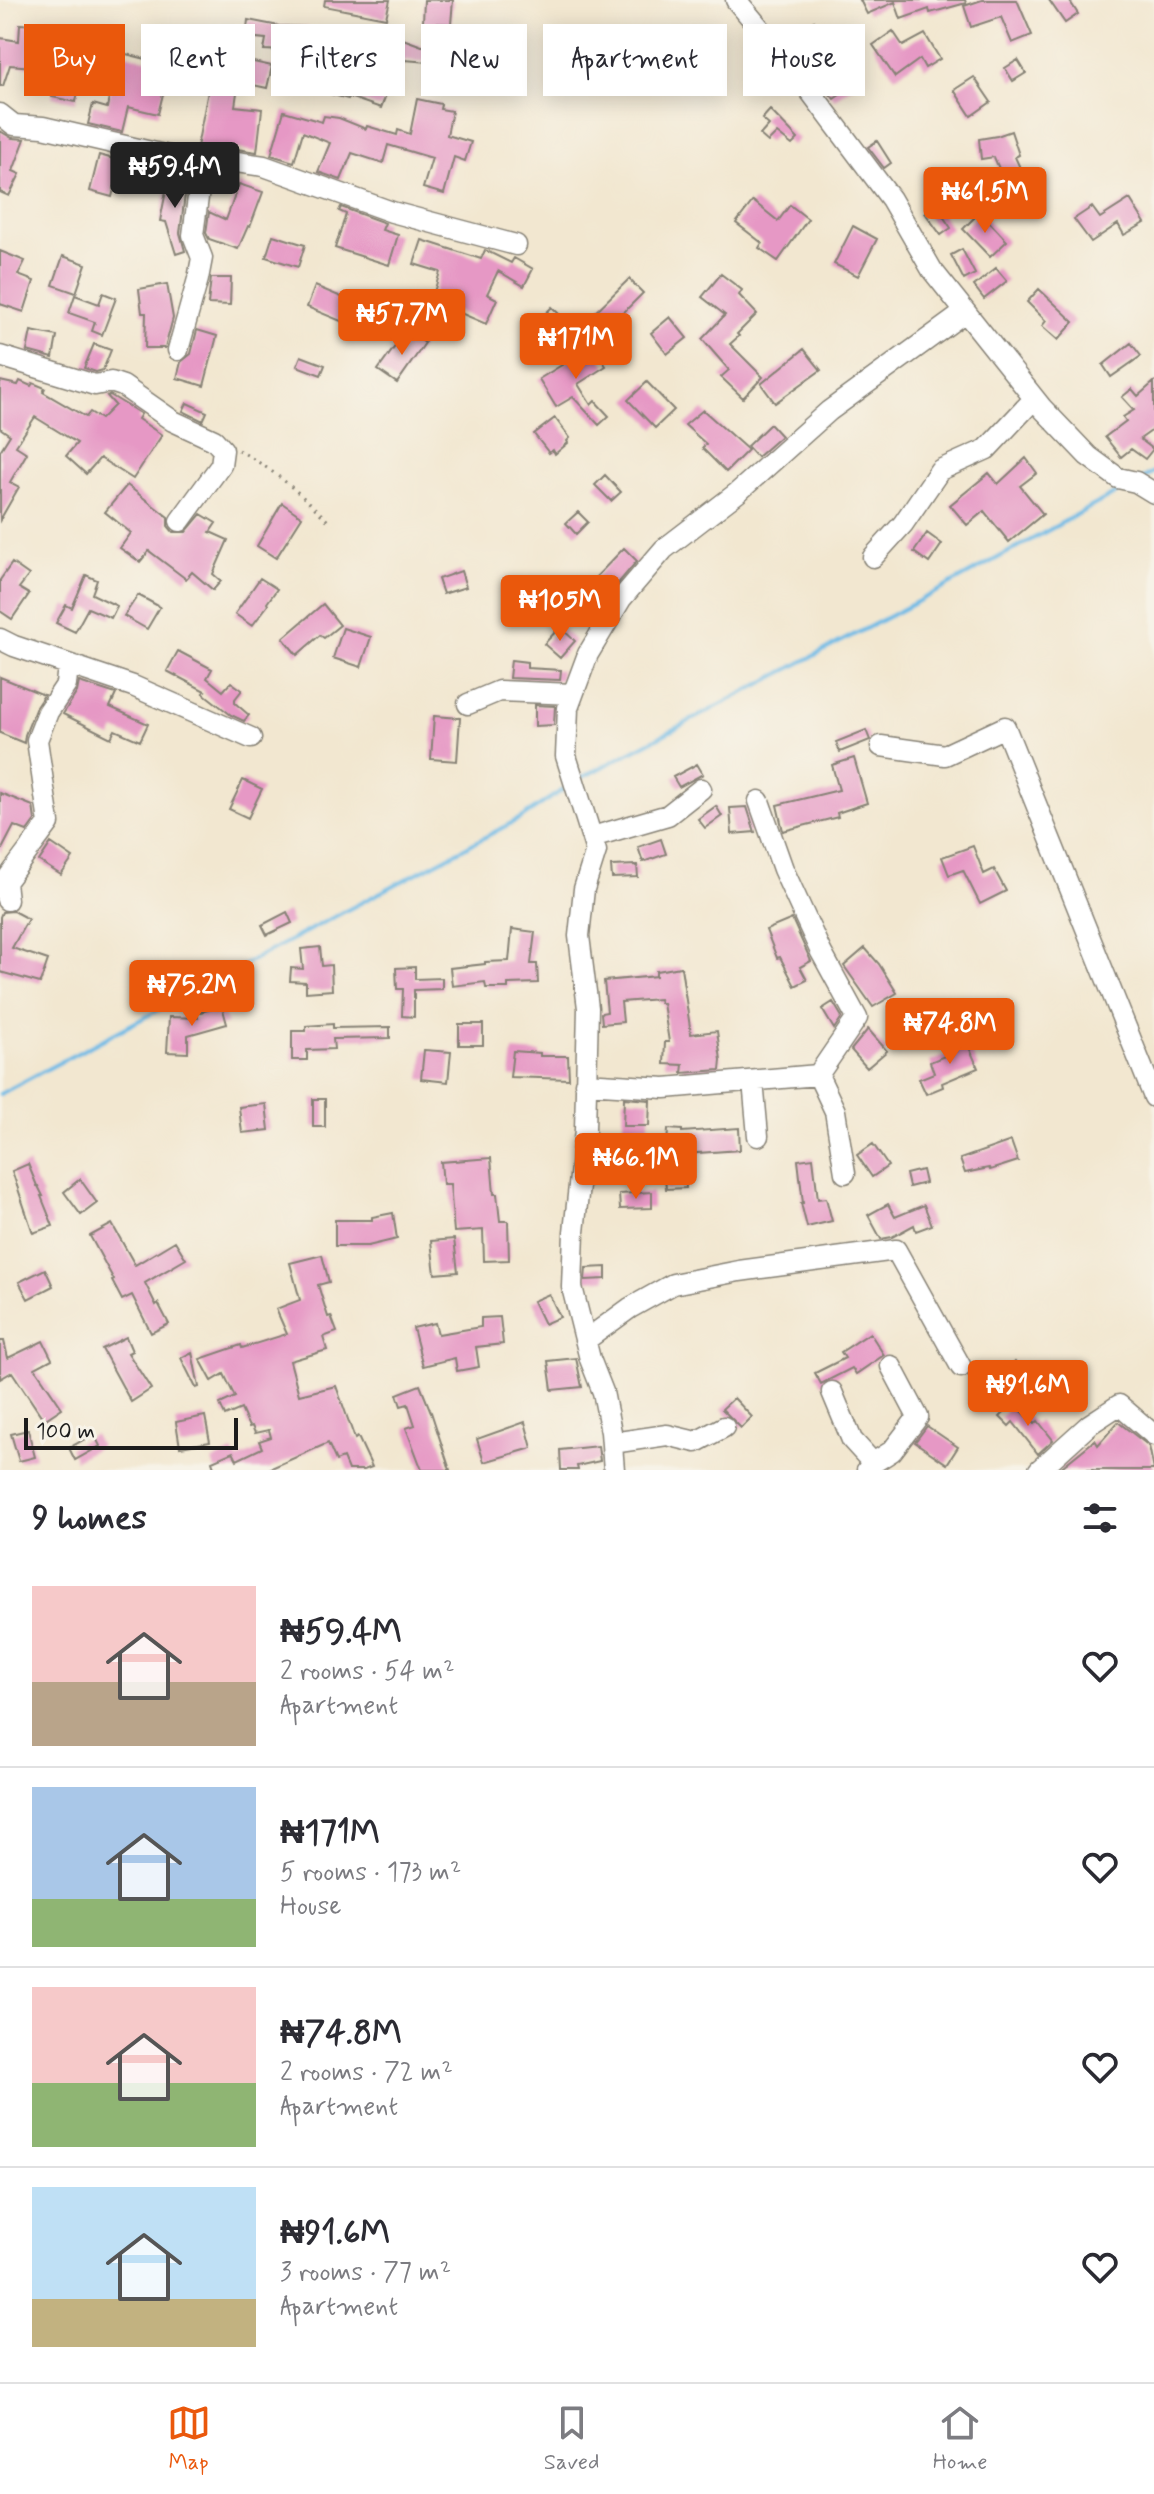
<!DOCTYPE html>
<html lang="en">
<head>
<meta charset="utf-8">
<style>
  :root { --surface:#fff; --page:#f7f7f7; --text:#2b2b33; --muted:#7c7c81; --line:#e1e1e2; --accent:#ea580c }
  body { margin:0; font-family:Mynerve,sans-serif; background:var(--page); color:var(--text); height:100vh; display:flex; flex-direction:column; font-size:30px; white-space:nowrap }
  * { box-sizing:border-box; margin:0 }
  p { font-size:26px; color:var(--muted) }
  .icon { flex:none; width:44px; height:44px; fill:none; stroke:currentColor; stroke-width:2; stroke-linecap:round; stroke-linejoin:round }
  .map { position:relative; height:1470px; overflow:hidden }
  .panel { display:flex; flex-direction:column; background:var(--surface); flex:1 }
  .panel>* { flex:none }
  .top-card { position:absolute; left:24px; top:24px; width:1106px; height:72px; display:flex; gap:16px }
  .scale { position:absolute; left:24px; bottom:20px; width:214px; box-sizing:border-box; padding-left:8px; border:4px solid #1c1c1c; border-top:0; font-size:22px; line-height:28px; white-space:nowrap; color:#1c1c1c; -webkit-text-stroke:6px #f7f3e8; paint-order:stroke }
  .price { position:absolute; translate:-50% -68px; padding:0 18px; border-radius:8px; background:var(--accent); color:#fff; font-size:26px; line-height:52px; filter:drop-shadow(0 2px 4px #0008) }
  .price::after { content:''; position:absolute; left:50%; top:48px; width:24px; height:18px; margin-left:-12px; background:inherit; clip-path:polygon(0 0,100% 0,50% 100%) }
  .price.on { background:#222; color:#fff }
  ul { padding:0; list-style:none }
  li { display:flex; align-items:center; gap:24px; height:200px; padding:0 32px }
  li+li { border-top:2px solid var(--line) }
  li span { display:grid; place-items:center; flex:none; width:224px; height:160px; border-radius:0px; color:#555 }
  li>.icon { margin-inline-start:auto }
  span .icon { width:96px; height:96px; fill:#fffc; stroke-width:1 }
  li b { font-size:34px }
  h2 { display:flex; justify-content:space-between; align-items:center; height:96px; padding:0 32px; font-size:34px }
  .pill { padding:0 28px; border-radius:0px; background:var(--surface); box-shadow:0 4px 20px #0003; font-size:28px; line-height:72px }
  .pill.on { background:var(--accent); color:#fff }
  .menu { display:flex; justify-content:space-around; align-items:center; height:112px; border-top:2px solid var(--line); background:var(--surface); font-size:22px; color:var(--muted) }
  .menu a { display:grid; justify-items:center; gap:4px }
  .menu .on { color:var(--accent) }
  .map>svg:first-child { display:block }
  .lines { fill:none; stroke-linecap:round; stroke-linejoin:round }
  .stream { stroke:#6cbae6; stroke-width:4 }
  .building { fill:#e698c5 }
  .minor-casing { stroke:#878276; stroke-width:23 }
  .path { stroke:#878276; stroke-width:3; stroke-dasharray:2 6; stroke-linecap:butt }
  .minor { stroke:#fff; stroke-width:20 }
</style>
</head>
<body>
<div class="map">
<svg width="1154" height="1470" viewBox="0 0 1154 1470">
  <rect width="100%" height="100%" fill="#f7f3e8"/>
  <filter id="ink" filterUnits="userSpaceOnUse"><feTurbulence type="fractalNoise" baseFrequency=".0125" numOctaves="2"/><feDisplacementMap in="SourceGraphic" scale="16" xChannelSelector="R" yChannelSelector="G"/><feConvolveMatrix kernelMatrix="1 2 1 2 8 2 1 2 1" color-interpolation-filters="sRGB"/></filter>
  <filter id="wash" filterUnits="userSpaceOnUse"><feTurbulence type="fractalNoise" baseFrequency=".006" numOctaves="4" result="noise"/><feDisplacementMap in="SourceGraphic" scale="32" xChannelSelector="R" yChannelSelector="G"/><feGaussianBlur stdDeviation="1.8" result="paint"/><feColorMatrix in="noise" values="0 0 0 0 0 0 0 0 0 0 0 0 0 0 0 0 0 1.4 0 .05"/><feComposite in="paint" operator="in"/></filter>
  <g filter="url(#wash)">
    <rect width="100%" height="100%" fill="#f2e7d0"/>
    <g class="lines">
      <!-- stream -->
      <path class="stream" d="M1142,479l12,-7
        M581,778l368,-193 178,-98
        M0,1094l521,-276 49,-33"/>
    </g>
    <g id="blocks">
      <!-- building -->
      <path class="building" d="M325,0h65l-4,18 -62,-12z
        M424,0h29l-2,24 -28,-1z
        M860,0h105l1,3 -36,10 -1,-4 -28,10 -6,-17 -28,12z
        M982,0h35l15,35 -20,8 -11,-26 -30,10 -7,-21z
        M1049,0h20l9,14 -13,9z
        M248,20l31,6 29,1 -1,25 -43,-2 2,-11 -20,-2z
        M814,21l14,23 3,-2 16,27 -3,1 10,15 -20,14 -29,-36 -2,-4 5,-3 -14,-22z
        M20,24l26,2 -1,18 38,11 -5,15 4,1 -6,31 -24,-5 5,-28 -47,-4 -7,21h-3v-48l19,3z
        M893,31l10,15 22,-12 15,25 -15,9 -5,-9 -25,18 -22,-32z
        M392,35l30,11h19l-1,17 -35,-3 -5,13 -5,-2 -14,37 -32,-11 -1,2 -25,-7 6,-23 21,5 26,-31 10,7z
        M489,37l33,7 -6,26 -33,-7z
        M752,51l14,14 -8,8 -14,-14z
        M118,52l44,11 13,1 -2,11 -5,-1 -10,40 -30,-7 -6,25 -34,-8 5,-20 14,4z
        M244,60l28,6 -5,22 -28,-6z
        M1018,60l8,13 -13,8 -8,-13z
        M974,77l17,25 -20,14 -17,-26z
        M210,81l28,5 -3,20 27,3 -5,43 -34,-5h-26z
        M417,99l24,5 -1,5 12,2 -5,24 24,7 -6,19 -11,-4 -10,37 -21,-6 9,-30 -44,-13 -5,18 -31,-10 -11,27 -23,-8 12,-29 -27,-11 -9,30 -23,-7 13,-44 38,11 2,-6 15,2 27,11 1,-3 30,9 1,-5 12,4z
        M770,110l28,29 -6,6 -15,-12 -9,9 -8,-7 9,-10 -7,-6z
        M0,131l12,7 13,1 -12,32 7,3 -11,22 -9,-4z
        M1011,131l8,24 -4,2 10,22 -18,8 -13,-30 -13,2 -2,-20 18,-3z
        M877,141l14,22 -7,5 -16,-21z
        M99,155l22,6 -9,36 -22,-6z
        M169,176l18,3 -7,54 5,18 -9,3 -10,-32 -6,-1z
        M239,184l24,8 -13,35 -2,-1 -10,23 -29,-10 -3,-6 3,-21 17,8z
        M1130,199l15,24 -21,12 -6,-11 -27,18 -17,-23 18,-12 8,11z
        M753,201l25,20 12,-16 18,14 -30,42 -19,-13 3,-5 -26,-20z
        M936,206l15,22 -10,7 -16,-22z
        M341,207l44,16 -3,7 16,5 -9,30 -54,-17 11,-34 -7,-3z
        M980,212l27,29 -17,16 -27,-28z
        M853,226l24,13 -19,37 -24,-12z
        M273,235l32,10 -7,22 -32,-10z
        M422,240l59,19 4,-9 26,13 3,-5 19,11 -9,17 -26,-15 -11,23 10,5 -11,25 -30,-13 -2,6 -25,-8 11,-37 -26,-8z
        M962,249l13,25 -11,6 -13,-25z
        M0,251l25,10 -7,14 16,6 -10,31 -24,-8z
        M63,256l23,8 -10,29 -23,-8z
        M996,268l11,13 -23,18 -10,-13z
        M721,274l21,16 -3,5 18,19 -20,20 2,2 -9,8 33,33 -20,21 -22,-21 8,-7 -27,-31 23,-24 -23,-18z
        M211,278h20l-1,27 -22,-1z
        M629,279l14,14 -22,22 4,3 -22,23 -19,-18z
        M167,284l6,34 -8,30h-20l1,-35h-4l-3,-24z
        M315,286l41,17 -8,21 -41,-17z
        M1039,289l35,33 -16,18 -16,-14 4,-5 -19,-19z
        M103,293l13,5 -14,37 -10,-4 3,-9 -26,-9 6,-18 24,9z
        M552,307l20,20 -15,15 -20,-20z
        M670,317l17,21 -20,16 -16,-21z
        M197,330l20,6 -13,50 -27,-8 4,-16 10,-8z
        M407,330l18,13 -28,40 -19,-13z
        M31,331l26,5 -4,22 -26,-7z
        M591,343l15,23 -28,18 13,21 4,-4 14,15 -10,9 -26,-28 -17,10 -17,-28 31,-19 -2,-3z
        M1131,343l10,13 -30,21 -8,-12z
        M94,344l17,6 -8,20 -7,2 -12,-4z
        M804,349l17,21 -46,33 -14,-19z
        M301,356l24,9 -4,10 -24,-9z
        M0,381l18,4 2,-4 11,5 2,-3 12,5 -2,4 43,25 4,-5 11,7 14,-14 -8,-9 3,-1 31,19 -3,5 24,16 -29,44 -33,-21 -14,16 -20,-18 11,-13 -42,-26 -19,29 11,7 -17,29 9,5 -19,33v-69l10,-16 -10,-7z
        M647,382l27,28 -19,18 -27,-28z
        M1154,382v47l-14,10 13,10 -8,10 -14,-10 -10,8 -16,-20 21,-16 -3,-4 11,-7 -12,-13 10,-8 6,7z
        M187,403l20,9 -4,9 -20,-10z
        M703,410l45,40 -22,22 -24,-24 4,-4 -21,-19z
        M555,418l15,20 -3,3 1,2 -13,11 -2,-4 -4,3 -15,-19z
        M770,424l11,12 -24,21 -10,-11z
        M1026,458l11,15 -17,13 23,28 -34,28 -25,-31 -17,14 -17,-20 39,-32 9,11z
        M605,475l16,17 -10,9 -16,-16z
        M127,485l41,32v9l5,6h13l15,-18 15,9 -6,9 18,8 -15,34 8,7 -8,9 -21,-18 -6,7 -37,-28 -9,11 -20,-14 11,-15 -26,-21z
        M282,503l20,14 -26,41 -19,-12z
        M578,512l10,10 -12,12 -10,-11z
        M927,533l15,11 -13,19 -15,-11z
        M624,548l13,13 -28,33 -15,-15z
        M12,563l17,12 -10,13 10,6 -17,25 -12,-8v-31z
        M461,571l5,16 -23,7 -5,-15z
        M86,575l11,5 -5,14 25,12 -6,12 -23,-10 -13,24 -19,-9 10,-18 6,3z
        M260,578l17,11 -10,14 1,2 -16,21 -17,-12z
        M568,593l19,16 -7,9 -19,-17z
        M138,595l22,12 -13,22 -23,-13z
        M323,604l17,21 -16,13 -4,-3 -23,20 -14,-17z
        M560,627l15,14 -15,17 -16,-14z
        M343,628l28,9 -10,30 -28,-9z
        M178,651l34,18 -5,9 16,13 8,-9 11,8 -7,9v4l14,12 -5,6 -13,-6 -28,-22 2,-2 -38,-20z
        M511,660l16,2v6l34,2 -1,10 -51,-2z
        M0,677l44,18 -8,12 -11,28 -1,8 -24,-10z
        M79,682l37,12 -6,13 38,17 -8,17 -25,-11 -4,8 -48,-24 14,-22z
        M535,705l20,1 -1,19 -19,1z
        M434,716l26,2 -3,43 -26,-2z
        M866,730l4,10 -30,12 -4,-10z
        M854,758l13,45 -30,10 1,4 -55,14 -6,-26 62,-15 -7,-25z
        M697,764l6,10 -24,13 -6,-10z
        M243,780l19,9 -14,29 -19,-9z
        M0,793l33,13 2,14 -8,11 -13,-5 -14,27z
        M716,806l6,10 -17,12 -7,-9z
        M747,807l8,25 -23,2 -2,-26z
        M661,839l5,15 -23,8 -5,-15z
        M51,843l22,15 -12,17 -22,-14z
        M973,846l11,28 10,-5 12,22 -26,13 -17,-34 -14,5 -7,-18z
        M637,865l1,12 -26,1 -1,-12z
        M13,911l15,8 -16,29 36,12 -8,23 -40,-11v-55l2,-5z
        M287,912l5,11 -25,12 -5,-10z
        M792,919l19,42 -11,6 7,13 -12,6 -15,-29 -3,1 -11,-28z
        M512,929l23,3 -4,32h6l1,19 -30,1v4h-22l-1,-6 -33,4 -2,-18 35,-4v-2l24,-1z
        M320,947l2,19 9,-1 1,25 -26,2v-10l-16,-1 1,-13 12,1 -2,-20z
        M865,948l14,16 18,29 -24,14 -29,-41z
        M415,967v12l27,-1v11l-28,1v27l-12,-1 1,-27h-6l-1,-21z
        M681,967l10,67 26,-3 4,29 -1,10 -38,3 1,-8 -19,-1 1,-22h4l-6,-39h-3l-1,-4 -38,3 2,20 -21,2 -1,-11 6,-1 -3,-31 52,-5v-5z
        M833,1002l9,15 -8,12 -12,-20z
        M222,1006l5,18 -39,11v18l-21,-1 2,-35 29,1 -1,-5z
        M333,1024v4l57,-1v11l-57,1 1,10 -27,1v10h-15v-29h14v-5z
        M459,1024h24v21h-24z
        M868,1029l19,22 -20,17 -16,-18z
        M963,1033l15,35 -36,15 1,4 -17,7 -7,-15 15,-6 -4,-11 27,-11 -5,-13z
        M424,1050l27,2 -3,30 -27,-3z
        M513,1051l27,2v3h28l1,23 -59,-2z
        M624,1098l26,2 -1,26h-26z
        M313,1099h12v28h-12z
        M266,1104l3,26 -27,3 -3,-26z
        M739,1128l1,22 -56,4 2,34 -20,1 -2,-24 2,-1 2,-35 14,1v2z
        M1011,1141l7,20 -28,9 -1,-2 -24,5 -5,-14z
        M873,1144l15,22 -16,11 -15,-22z
        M491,1158l3,36h3l3,27h8l1,39 -25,1 -1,-31 -29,2 -4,-48h-7l-2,-22z
        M813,1158l5,41 8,-1 6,23 -25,6 -6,-24h2l-5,-43z
        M28,1164l9,22h1l5,10h-2l12,30 -20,7 -21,-62z
        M922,1170l3,13 -16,4 -3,-13z
        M80,1179l17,24 -16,12 -17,-23z
        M652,1192v16l-32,1 -1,-15z
        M888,1204l7,13 29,-12 8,20 -16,6 -2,-6 -22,12 -11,2 -13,-24z
        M393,1213l4,26 -29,7h-33v-26h37v-3z
        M112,1224l23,41 40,-24 11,18 -41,24 11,22 2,-2 11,21 -18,9 -19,-38 -10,5 -10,-19 2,-1 -24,-44z
        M454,1239l4,33 -23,2 -4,-33z
        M322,1255l7,27 -11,3 10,32 3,-1 6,16 -14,5 4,13 -37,11 9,34 37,-9 19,53 3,-2 14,30 -8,3h-16l-5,-12 -7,3 -8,-18 -61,27h-52l-3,-9 21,-9 4,8 25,-12 -3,-7 12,-4 -2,-7 -14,3 -3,-7 -3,1 -8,-18 -16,7 -5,-12 15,-7 -11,-23 -12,7 -12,-22 41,-14 1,3 45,-14 -11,-25 24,-9 -10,-37z
        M606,1267v12l-21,1 1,-12z
        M45,1269l8,17 -25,13 -9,-17z
        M549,1294l11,23 -16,7 -11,-23z
        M500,1317l3,27 -27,3 3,20 -22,4 -2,-13 -32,8 -10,-38 22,-5 3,11 43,-7v-9z
        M870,1333l14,22 -28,19 -4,-6 -31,16 -6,-11 30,-15 -4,-6z
        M126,1337l6,14 -4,2 23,36 -20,13 -29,-53z
        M0,1341h4l4,17 35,-17 9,18 -17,9 27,40 -18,12 -32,-48 -12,7z
        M192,1352l7,35 -3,1 -15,-30z
        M576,1358l6,29 -30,3 -4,-29z
        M1015,1362l18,17 -17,19 -18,-17z
        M420,1385l11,27 19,58h-28l-16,-42 9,-3 -7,-21 -7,2 -4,-12z
        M734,1398l18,19 -11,11 -19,-19z
        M1014,1403l21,21 3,-3 15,19 -15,14 -25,-32 -4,4 -9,-9z
        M205,1416l5,26 -30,5 -4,-25z
        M525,1422l7,26 -48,14 -7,-23z
        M1118,1422l31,24 5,24h-96l37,-30 3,5z
        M927,1426l31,21 -11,17 -32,-22z
        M28,1430l7,27 -16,4 -8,-27z
        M94,1434l6,12 -25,14 -6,-12z
        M598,1446l2,15 -23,5 1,4h-17l-1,-20z"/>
    </g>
  </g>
  <g filter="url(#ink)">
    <use href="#blocks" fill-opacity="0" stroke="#878276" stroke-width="2"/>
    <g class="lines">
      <defs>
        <path id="minor" d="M736,0l53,63 102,136 41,71 110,138 46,48 30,22 18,4 18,11
          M0,114l14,11 29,2 143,33h37l41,6 128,46 124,33
          M178,350l20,-71 4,-21 -9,-23 10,-75
          M0,356l95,29 16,-3 12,4 50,35 41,19 9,10 -2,15 -41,56
          M873,557l30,-33 37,-54 47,-21 47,-50
          M0,639l14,7 119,40 118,52
          M468,704l31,-13 74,3
          M881,746l64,9 60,-28 149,370
          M592,837l76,-22 33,-26
          M7,900l-2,-18 44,-59 -12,-83 11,-28 18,-27 2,-21
          M818,1075l17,36 10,62
          M753,1081l5,55
          M585,1083l80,5 153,-13 39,-57 -36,-66 -38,-83 -24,-68
          M586,1340l44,-32 43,-24 66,-13 157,-21 65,117
          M832,1392l20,48 21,23
          M612,1443l55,-8 29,7 28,-15
          M614,1470l-3,-38 -8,-40 -13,-33 -18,-72 2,-55 11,-102 3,-122 -9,-72 5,-47 12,-38 -30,-95 2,-48 20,-54 33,-55 43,-50 73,-56 92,-82 136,-99
          M867,1470l6,-7 19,-12 26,-34 -27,-51
          M1039,1470l51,-46 29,-19 35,30"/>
      </defs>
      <!-- minor casing -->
      <use href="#minor" class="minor-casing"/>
      <!-- path -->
      <path class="path" d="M238,450c35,19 62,43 90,71"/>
      <!-- minor -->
      <use href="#minor" class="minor"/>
    </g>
  </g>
</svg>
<div class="scale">100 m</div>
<b class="price on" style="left:175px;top:210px">₦59.4M</b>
<b class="price" style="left:985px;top:235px">₦61.5M</b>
<b class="price" style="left:402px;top:357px">₦57.7M</b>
<b class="price" style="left:576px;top:381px">₦171M</b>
<b class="price" style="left:560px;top:643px">₦105M</b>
<b class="price" style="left:192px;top:1028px">₦75.2M</b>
<b class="price" style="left:950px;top:1066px">₦74.8M</b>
<b class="price" style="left:636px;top:1201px">₦66.1M</b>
<b class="price" style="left:1028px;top:1428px">₦91.6M</b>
<div class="top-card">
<a class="pill on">Buy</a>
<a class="pill">Rent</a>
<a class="pill">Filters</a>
<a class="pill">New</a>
<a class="pill">Apartment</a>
<a class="pill">House</a>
</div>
</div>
<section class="panel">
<h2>9 homes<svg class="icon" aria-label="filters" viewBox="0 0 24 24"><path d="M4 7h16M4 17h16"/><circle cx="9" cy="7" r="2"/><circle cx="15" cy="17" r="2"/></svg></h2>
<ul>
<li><span style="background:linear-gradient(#f6c9c9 60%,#b9a48a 0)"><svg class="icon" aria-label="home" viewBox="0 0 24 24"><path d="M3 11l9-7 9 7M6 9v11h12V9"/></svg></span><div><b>₦59.4M</b><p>2 rooms · 54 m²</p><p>Apartment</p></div><svg class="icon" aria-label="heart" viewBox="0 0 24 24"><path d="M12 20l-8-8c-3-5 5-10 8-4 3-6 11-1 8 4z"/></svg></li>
<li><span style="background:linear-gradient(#a9c7e8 70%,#8fb573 0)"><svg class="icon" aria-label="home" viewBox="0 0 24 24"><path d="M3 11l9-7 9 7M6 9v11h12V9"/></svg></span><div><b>₦171M</b><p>5 rooms · 173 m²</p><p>House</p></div><svg class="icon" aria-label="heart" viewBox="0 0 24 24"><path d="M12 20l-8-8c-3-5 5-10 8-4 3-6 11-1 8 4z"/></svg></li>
<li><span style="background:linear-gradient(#f6c9c9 60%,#8fb573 0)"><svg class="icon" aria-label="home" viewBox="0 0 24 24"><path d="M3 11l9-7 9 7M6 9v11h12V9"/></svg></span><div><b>₦74.8M</b><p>2 rooms · 72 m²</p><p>Apartment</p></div><svg class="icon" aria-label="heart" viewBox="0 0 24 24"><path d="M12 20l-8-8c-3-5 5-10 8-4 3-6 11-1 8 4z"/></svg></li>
<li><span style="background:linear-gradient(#bfe0f5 70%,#c2b280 0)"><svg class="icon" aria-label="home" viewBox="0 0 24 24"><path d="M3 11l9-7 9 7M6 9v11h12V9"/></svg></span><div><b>₦91.6M</b><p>3 rooms · 77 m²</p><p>Apartment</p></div><svg class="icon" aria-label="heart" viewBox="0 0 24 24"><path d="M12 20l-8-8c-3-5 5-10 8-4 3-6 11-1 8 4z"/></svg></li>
</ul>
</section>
<nav class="menu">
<a class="on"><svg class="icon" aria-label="map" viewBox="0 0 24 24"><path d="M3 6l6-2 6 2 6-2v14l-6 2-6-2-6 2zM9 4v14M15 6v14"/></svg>Map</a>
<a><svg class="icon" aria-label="saved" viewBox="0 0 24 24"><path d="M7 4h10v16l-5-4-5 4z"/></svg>Saved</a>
<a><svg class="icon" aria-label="home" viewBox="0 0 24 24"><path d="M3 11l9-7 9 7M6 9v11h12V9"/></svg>Home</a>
</nav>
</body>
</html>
